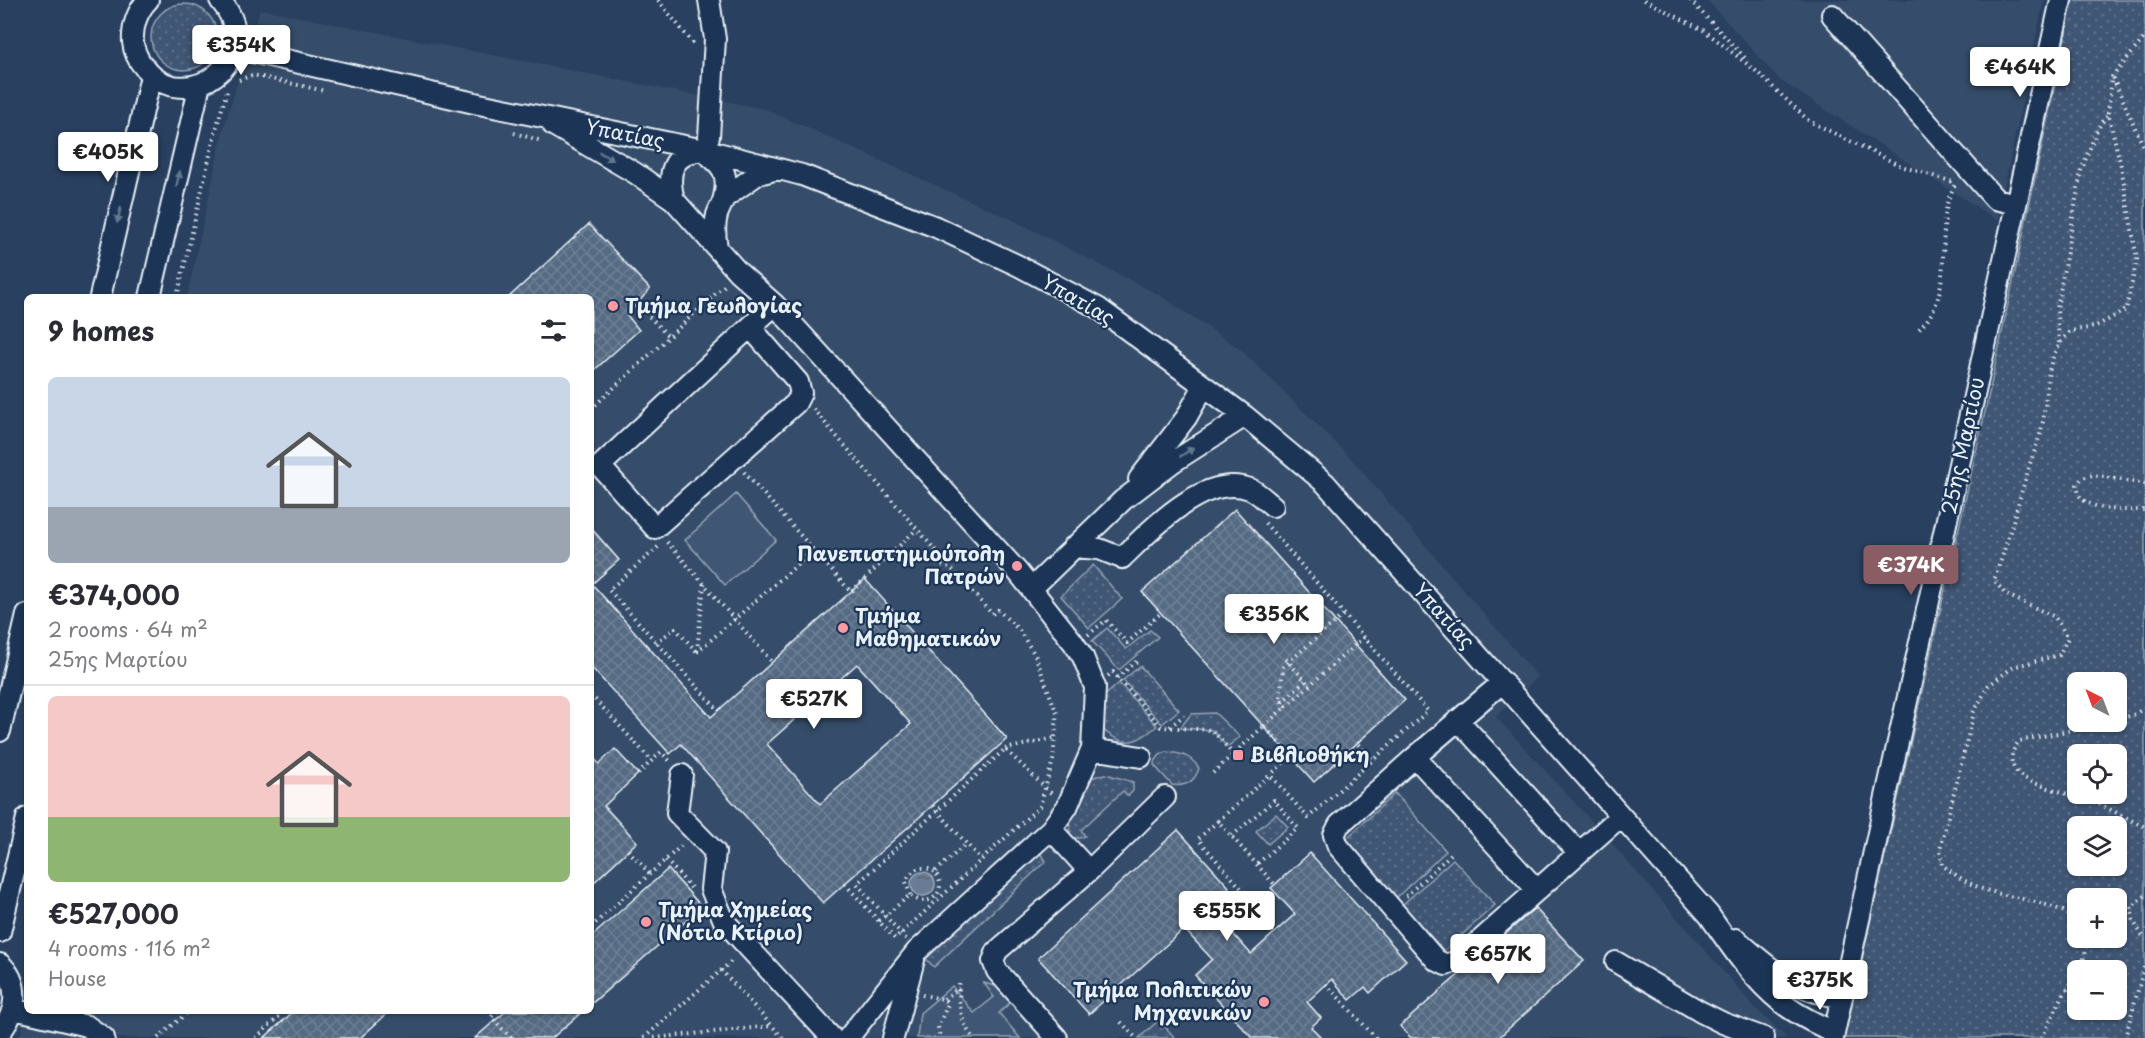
<!DOCTYPE html>
<html lang="en">
<head>
<meta charset="utf-8">
<style>
  :root { --surface:#fff; --page:#f7f7f7; --text:#2b2b33; --muted:#7c7c81; --line:#e1e1e2; --accent:#8a5d65 }
  body { margin:0; font-family:"Playpen Sans",sans-serif; background:var(--page); color:var(--text); height:100vh; display:flex; flex-direction:column; font-size:22px; white-space:nowrap }
  * { box-sizing:border-box; margin:0 }
  p { font-size:20px; color:var(--muted) }
  .icon { flex:none; width:33px; height:33px; fill:none; stroke:currentColor; stroke-width:2; stroke-linecap:round; stroke-linejoin:round }
  .map { position:relative; flex:1; overflow:hidden }
  .drawer { position:absolute; left:24px; top:294px; width:570px; height:720px; display:flex; flex-direction:column; background:var(--surface); border-radius:9px; box-shadow:0 2px 4px #0004 }
  .drawer>* { flex:none }
  .needle { width:39px; rotate:318deg }
  .tools { position:absolute; left:2067px; top:672px; display:grid; gap:12px }
  .tools a { display:grid; place-items:center; width:60px; height:60px; border-radius:9px; background:var(--surface); box-shadow:0 2px 4px #0004; font-size:30px }
  .price { position:absolute; translate:-50% -51px; padding:0 14px; border-radius:6px; background:#fff; color:#222; font-size:20px; line-height:39px; filter:drop-shadow(0 2px 3px #0008) }
  .price::after { content:''; position:absolute; left:50%; top:36px; width:18px; height:14px; margin-left:-9px; background:inherit; clip-path:polygon(0 0,100% 0,50% 100%) }
  .price.active { background:var(--accent); color:#fff }
  ul { padding:0; list-style:none }
  li { display:grid; align-content:center; gap:12px; height:318px; padding:0 24px }
  li+li { border-top:2px solid var(--line) }
  li span { display:grid; place-items:center; height:186px; border-radius:9px; color:#555 }
  li>.icon { margin-inline-start:auto }
  span .icon { width:108px; height:108px; fill:#fffc; stroke-width:1 }
  li b { font-size:26px }
  h2 { display:flex; justify-content:space-between; align-items:center; height:72px; padding:0 24px; font-size:26px }
  .map>svg:first-child { display:block }
  .built { fill:#364d6b }
  .grass { fill:url(#grass-dots); stroke:#94a4b6; stroke-width:1.5; fill-rule:evenodd }
  .green { fill:#415774; stroke:#94a4b6; stroke-width:1.5 }
  .water { fill:url(#water-ripples); stroke:#9dabbd; stroke-width:1.5 }
  .building { fill:url(#building-cross-hatch); stroke:#e8f1f8; stroke-width:1.5; fill-rule:evenodd }
  .lines { fill:none; stroke-linecap:round; stroke-linejoin:round }
  .minor-casing { stroke:#e8f1f8; stroke-width:24 }
  .path { stroke:#e8f1f8; stroke-width:4; stroke-dasharray:1.5 4.5; stroke-linecap:butt }
  .minor { stroke:#1d3557; stroke-width:20 }
  .oneway { fill:#64778f }
  .poi-dot { fill:#ff9aa2; stroke:#1d3557; stroke-width:2 }
  .labels { text-anchor:middle; stroke-width:4.5; stroke-linejoin:round; paint-order:stroke }
  .street-label { font-size:20px; fill:#e8f1f8; stroke:#1d3557 }
  .poi-label { font-size:20px; font-weight:bold; fill:#e8f1f8; stroke:#1d3557; text-anchor:start }
</style>
</head>
<body>
<div class="map">
<svg width="2145" height="1038" viewBox="0 0 2145 1038">
  <defs>
    <pattern id="grass-dots" width="8" height="8" patternUnits="userSpaceOnUse" patternTransform="scale(1.5)"><rect width="8" height="8" fill="#415774"/><path d="M2 2h.1M6 6h.1" fill="none" stroke="#5c7089" stroke-width="1.8" stroke-linecap="round"/></pattern>
    <pattern id="water-ripples" width="26" height="14" patternUnits="userSpaceOnUse" patternTransform="scale(1.5)"><rect width="26" height="14" fill="#6b7c95"/><path d="M2 4q2-2 4 0t4 0M15 11q2-2 4 0t4 0" fill="none" stroke="#5a6573"/></pattern>
    <pattern id="building-cross-hatch" width="8" height="8" patternUnits="userSpaceOnUse" patternTransform="scale(1.5)"><rect width="8" height="8" fill="#556a83"/><path d="M0 0l8 8M0 8l8-8" fill="none" stroke="#6d8095"/></pattern>
  </defs>
  <rect width="100%" height="100%" fill="#294061"/>
  <filter id="ink" filterUnits="userSpaceOnUse"><feTurbulence type="fractalNoise" baseFrequency=".0167" numOctaves="2"/><feDisplacementMap in="SourceGraphic" scale="12" xChannelSelector="R" yChannelSelector="G"/><feConvolveMatrix kernelMatrix="1 2 1 2 8 2 1 2 1" color-interpolation-filters="sRGB"/></filter>
  <g filter="url(#ink)">
    <!-- built -->
    <path class="built" d="M1707,0h337l-47,220 -216,-139z
      M260,9l505,100 246,110 150,77 79,53 108,106 190,222 -42,40 112,122 149,171 30,28h-1767l7,-30v3h564v-714h-404l37,-170z"/>
    <!-- grass -->
    <path class="grass" d="M2073,0h72v1038h-301l143,-635zM2078,682h38v40h-38zM2078,754h38v40h-38zM2078,826h38v40h-38zM2116,898v40h-38v-40zM2078,970h38v40h-38z
      M151 37a33 33 0 1 1 66 0a33 33 0 1 1-66 0Z
      M1093,565l29,34 -33,29 -28,-32z
      M1107,628l19,21 24,-19 8,7 -39,33 -27,-29z
      M1140,666l39,44 -17,14 -39,-44z
      M1119,683l38,43c-22,19 -35,22 -58,0l2,-27z
      M1215,713l25,24 -13,10 -15,-17 -32,-2 11,-14z
      M1166,752c15,1 25,4 33,16 -4,14 -13,19 -27,17l-18,-20c2,-7 5,-11 12,-13z
      M1106,774l27,8v9l-5,5 -5,-5 -42,39 4,6c-33,15 -5,-49 7,-58 3,-2 10,-3 14,-4z
      M1395,793l51,58 -50,47 -51,-58z
      M1276,814l12,13 -20,17 -12,-13z
      M1039,852l7,9 -112,106 -8,-8z
      M1453,859l42,46 -51,46 -42,-46z
      M1159,1020l16,18h-36z"/>
    <!-- green -->
    <path class="green" d="M736,494l40,46 -51,45 -40,-45z
      M984,983l15,4 12,15 -12,11 21,25h-103l3,-25 32,-27 22,27 20,-16z"/>
    <!-- water -->
    <path class="water" d="M911 884a12 12 0 1 1 24 0a12 12 0 1 1-24 0Z"/>
    <!-- building -->
    <path class="building" d="M589,224l61,65 -23,26 12,15 -48,43v-76h-82z
      M1235,509l170,191 -91,82 -172,-190z
      M591,528l28,32 -27,24 119,133 154,-138 142,160 -184,164 -142,-159 -11,10 -79,-87zM857,664l54,60 -91,80 -53,-60z
      M615,749l23,25 -34,32 33,36 -46,43v-130l8,9z
      M1178,830l51,57 -21,19 43,48 44,-40 -24,-26 39,-35 96,107 -36,33 -5,-6 -15,13 -18,-21 -25,23 14,16 -10,9 11,11h-70l-57,-63 17,-16 -28,-30 -95,85 -51,-56z
      M668,869l34,38 -111,97v-67z
      M1535,908l49,53 -86,77h-87l-11,-12z
      M294,1011h96l-30,27h-96z
      M506,1011h77l-31,27h-77z"/>
    <g class="lines">
      <defs>
        <path id="minor" d="M148,0c-11,11 -16,27 -15,42 1,10 5,18 11,25 40,52 126,-8 76,-67
          M1832,15l163,184 21,5
          M234,48l245,56 235,48 88,23 134,52 83,39 79,42 147,108 80,67 384,432c21,30 43,64 72,87 16,13 35,22 53,30
          M553,125l82,48 39,27 64,72 37,33 242,266 56,71 10,15 12,30 -3,62 -25,58 -16,22 38,42 -92,80 -4,10 4,10 60,67
          M709,137l6,-98 -6,-39
          M724,198l34,-24 20,-5
          M674,200c-7,-27 -3,-46 28,-50 19,14 28,22 22,47 -1,6 -5,12 -7,18 -3,11 -2,22 0,33
          M100,297l51,-221
          M150,297l50,-213
          M750,327l48,55 3,11 -5,10 -141,125 -55,-62 150,-139 25,-22
          M1139,479l47,-61 18,-32
          M1073,547l26,2 23,9c30,-29 82,-86 128,-69 8,3 16,12 23,17
          M1032,588l91,-88 50,-38 72,-46
          M1503,682l-88,75 -76,68 -5,10 4,11 98,114 10,5 11,-4 122,-108
          M1458,720l121,133 42,-37
          M0,731l27,-116
          M1092,749l49,8
          M1415,757l122,133
          M682,775l-5,38 38,39 -4,37 13,32 108,117
          M1089,871l76,-74
          M0,932l27,-114
          M1736,939c34,30 59,53 106,58
          M1616,962l85,50 22,11 41,15
          M0,964c21,19 17,49 0,68
          M14,1009l73,17 17,12
          M848,1038l69,-87 134,-122
          M893,1038l21,-78
          M1833,1038l228,-1038"/>
      </defs>
      <!-- minor casing -->
      <use href="#minor" class="minor-casing"/>
      <!-- path -->
      <path class="path" d="M658,0l37,46
        M1644,0l61,31 51,40 53,50 92,45 52,16
        M1690,0l58,61
        M2113,78l32,72
        M239,80l14,-5 72,16
        M514,133l28,8
        M177,297l39,-168 11,-38
        M641,308l28,29
        M1919,329c34,-31 19,-82 28,-124 1,-7 5,-14 8,-21
        M2059,343l-2,-34 24,-138 16,-41 11,-16
        M591,409l134,-124
        M813,409l137,158 -59,-13
        M744,472l107,120 66,-63
        M2145,484l-52,-9 -11,3 -5,7c0,1 2,9 2,10 11,17 48,15 66,15
        M1265,523l163,188 -55,49
        M667,542l105,120
        M658,547l-49,43 109,120
        M1088,635l18,-15 21,23 34,-30
        M656,643l19,-15 22,24
        M697,651l7,-67
        M697,652l117,-102
        M1286,659l24,27
        M1108,676l5,-4 48,55 51,3 21,24
        M1117,678l20,-17
        M591,695l61,66
        M1282,702l23,-21
        M1286,707l-6,-8 3,-32 61,-53
        M2116,720l17,-5 12,-7
        M2110,722l-91,19c-7,10 -11,19 -3,30 9,14 65,25 83,33 15,7 31,16 46,23
        M1264,726l100,-89
        M1170,727l14,-12
        M1005,749l50,-11
        M1213,773l51,-47 27,30 -21,19
        M638,774l23,-22 9,9
        M933,806l48,54
        M1218,821l52,-46 38,43 65,-58 -16,-17
        M1232,836l42,-36 24,28 -41,36
        M628,850l22,24
        M666,860l26,29
        M845,884l50,55 145,-133 13,-46 4,-46 -22,-59 -16,-25 -21,-20 -6,4 -42,-47
        M910,895l-4,-13c5,-14 17,-18 29,-10
        M1406,896l46,-43
        M2145,896l-14,11 3,15 11,18
        M879,921l31,-26c18,16 40,-4 25,-23l31,-28
        M2078,922c-20,-22 -73,-23 -100,-35 -13,-5 -25,-14 -36,-22l-2,-16 34,-137 14,-26 25,-19 46,-12 9,-17 -13,-21 -50,-23 -11,-14c13,-35 22,-70 33,-106 4,-16 12,-32 15,-48 8,-37 -1,-64 28,-95l24,-4 32,-17 11,-51 -16,-93 -13,-53 4,-36 33,-40
        M1227,926l26,-24 -55,-63 20,-18 57,64
        M591,927l91,-82
        M906,939l-49,-55 148,-135 48,46
        M721,970l62,68
        M2078,970c6,-9 10,-21 8,-32
        M959,983c0,19 1,42 15,55
        M1326,984l50,54
        M922,995l22,4 4,5 -10,23 2,11
        M944,999l15,-11
        M497,1011l-6,6 20,21
        M1121,1022l15,16
        M21,1037l19,-1
        M158,1038l31,-27
        M256,1038l29,-27
        M644,1038l90,-79
        M654,1038l118,-12
        M2042,1038l18,-37 18,-29
        M2125,1038l20,-74"/>
      <!-- minor -->
      <use href="#minor" class="minor"/>
    </g>
    <!-- one-way arrows -->
    <defs><path id="oneway-solid" d="M-6-.8H1V-3.2L6.5 0L1 3.2V.8H-6Z" transform="scale(1.5)"/></defs>
    <g class="oneway">
      <use href="#oneway-solid" transform="translate(606 156) rotate(30)"/>
      <use href="#oneway-solid" transform="translate(178 179) rotate(-77)"/>
      <use href="#oneway-solid" transform="translate(119 215) rotate(103)"/>
      <use href="#oneway-solid" transform="translate(1187 452) rotate(-33)"/>
    </g>
  </g>
  <!-- markers -->
  <g class="poi-dot">
    <circle cx="613" cy="306" r="6"/>
    <circle cx="1017" cy="566" r="6"/>
    <circle cx="843" cy="628" r="6"/>
    <rect x="1232" y="749" width="12" height="12" rx="3"/>
    <circle cx="646" cy="922" r="6"/>
    <circle cx="1264" cy="1002" r="6"/>
  </g>
  <g class="labels">
    <!-- street labels -->
    <g class="street-label">
      <text transform="translate(625 134) rotate(11)" y="7">Υπατίας</text>
      <text transform="translate(1078 300) rotate(30)" y="7">Υπατίας</text>
      <text transform="translate(1963 446) rotate(-78)" y="7">25ης Μαρτίου</text>
      <text transform="translate(1444 616) rotate(48)" y="7">Υπατίας</text>
    </g>
    <!-- poi labels -->
    <g class="poi-label">
      <text x="625" y="313">Τμήμα Γεωλογίας</text>
      <text x="1005" y="561" text-anchor="end">Πανεπιστημιούπολη<tspan x="1005" dy="23">Πατρών</tspan></text>
      <text x="855" y="623">Τμήμα<tspan x="855" dy="23">Μαθηματικών</tspan></text>
      <text x="1250" y="762">Βιβλιοθήκη</text>
      <text x="658" y="917">Τμήμα Χημείας<tspan x="658" dy="23">(Νότιο Κτίριο)</tspan></text>
      <text x="1252" y="997" text-anchor="end">Τμήμα Πολιτικών<tspan x="1252" dy="23">Μηχανικών</tspan></text>
    </g>
  </g>
</svg>
<div class="tools">
<a><svg class="needle" viewBox="-14 -14 28 28"><path d="M0-13l5 13h-10z" fill="#e53935"/><path d="M0 13l5-13h-10z" fill="#7c7c81"/></svg></a>
<a><svg class="icon" aria-label="locate" viewBox="0 0 24 24"><circle cx="12" cy="12" r="6"/><path d="M12 2v4M12 18v4M2 12h4M18 12h4"/></svg></a>
<a><svg class="icon" aria-label="layers" viewBox="0 0 24 24"><path d="M12 4l9 5-9 5-9-5zM3 14l9 5 9-5"/></svg></a>
<a>+</a>
<a>−</a>
</div>
<b class="price" style="left:241px;top:76px">€354K</b>
<b class="price" style="left:2020px;top:98px">€464K</b>
<b class="price" style="left:108px;top:183px">€405K</b>
<b class="price active" style="left:1911px;top:596px">€374K</b>
<b class="price" style="left:1274px;top:645px">€356K</b>
<b class="price" style="left:814px;top:730px">€527K</b>
<b class="price" style="left:1227px;top:942px">€555K</b>
<b class="price" style="left:1498px;top:985px">€657K</b>
<b class="price" style="left:1820px;top:1011px">€375K</b>
<section class="drawer">
<h2>9 homes<svg class="icon" aria-label="filters" viewBox="0 0 24 24"><path d="M4 7h16M4 17h16"/><circle cx="9" cy="7" r="2"/><circle cx="15" cy="17" r="2"/></svg></h2>
<ul>
<li><span style="background:linear-gradient(#c9d6e8 70%,#9aa5b1 0)"><svg class="icon" aria-label="home" viewBox="0 0 24 24"><path d="M3 11l9-7 9 7M6 9v11h12V9"/></svg></span><div><b>€374,000</b><p>2 rooms · 64 m²</p><p>25ης Μαρτίου</p></div></li>
<li><span style="background:linear-gradient(#f6c9c9 65%,#8fb573 0)"><svg class="icon" aria-label="home" viewBox="0 0 24 24"><path d="M3 11l9-7 9 7M6 9v11h12V9"/></svg></span><div><b>€527,000</b><p>4 rooms · 116 m²</p><p>House</p></div></li>
</ul>
</section>
</div>
</body>
</html>
